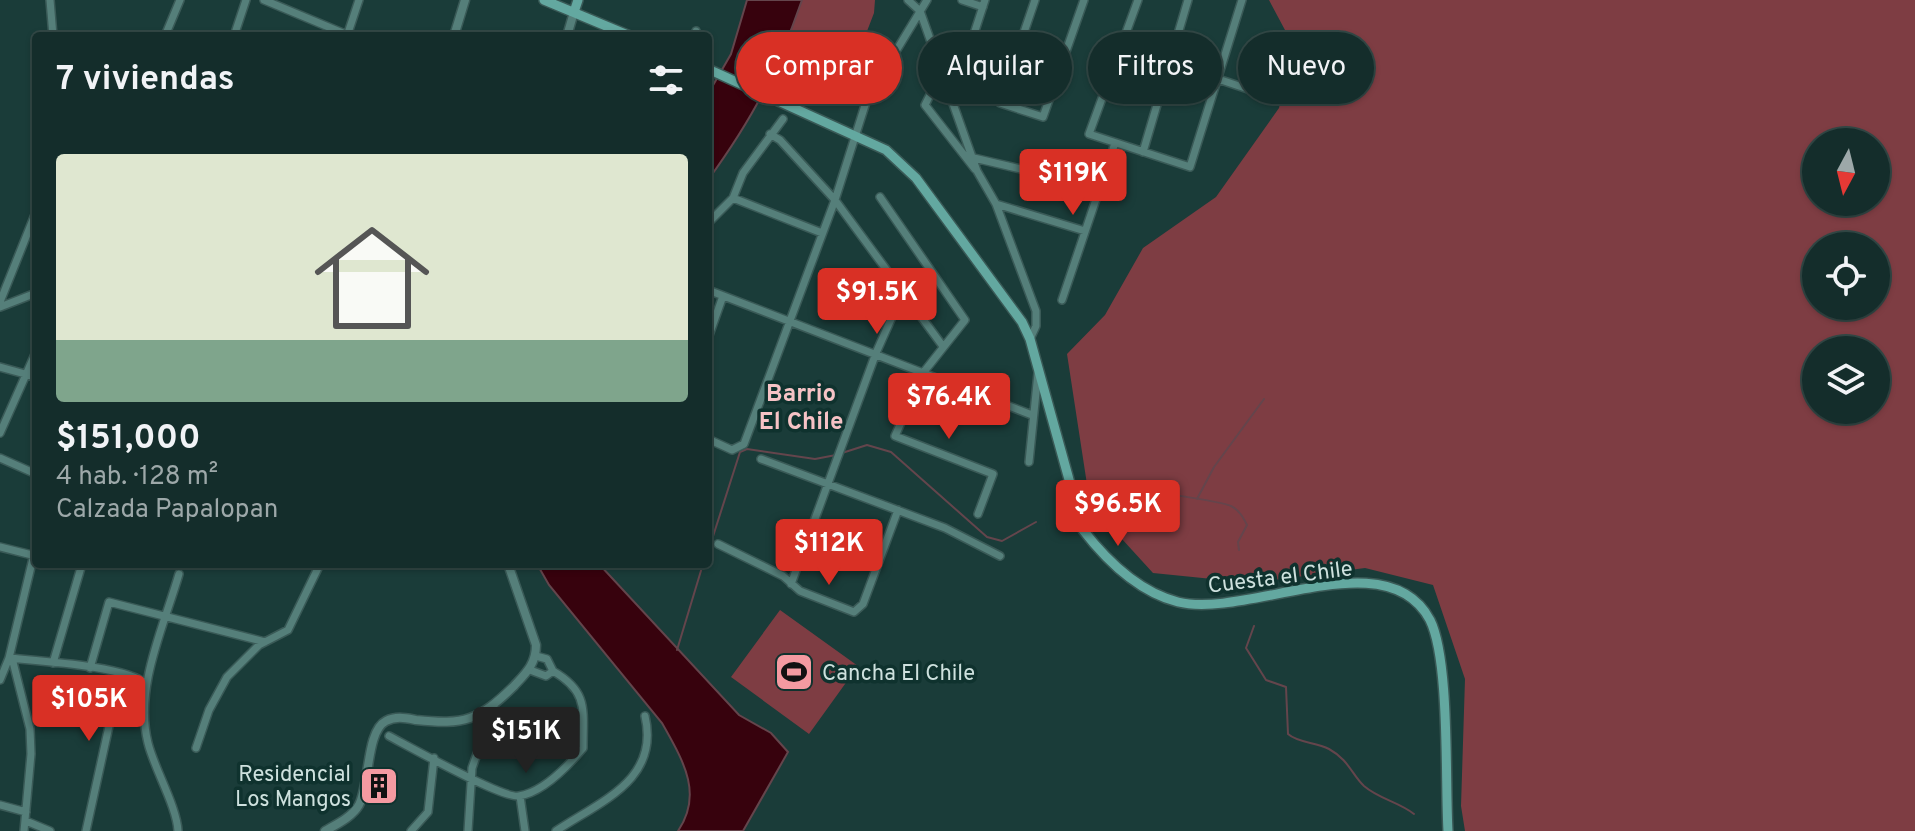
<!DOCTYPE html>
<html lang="es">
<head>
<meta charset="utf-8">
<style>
  :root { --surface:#142d2b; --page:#1d3533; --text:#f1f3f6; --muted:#9da8a9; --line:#334947; --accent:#d93025 }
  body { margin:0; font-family:Overpass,sans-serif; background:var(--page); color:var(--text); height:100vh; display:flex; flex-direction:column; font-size:30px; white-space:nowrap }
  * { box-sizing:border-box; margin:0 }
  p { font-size:26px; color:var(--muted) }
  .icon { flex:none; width:44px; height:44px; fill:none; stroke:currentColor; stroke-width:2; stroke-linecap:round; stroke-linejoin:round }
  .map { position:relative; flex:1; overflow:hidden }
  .drawer { position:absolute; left:32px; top:32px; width:680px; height:536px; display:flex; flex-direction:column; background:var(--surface); border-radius:8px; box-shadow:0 2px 6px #0004,0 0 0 2px var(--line) }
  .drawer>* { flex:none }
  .hud { position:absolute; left:736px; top:32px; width:760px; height:72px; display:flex; gap:16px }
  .needle { width:52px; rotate:187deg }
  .controls { position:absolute; left:1802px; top:128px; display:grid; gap:16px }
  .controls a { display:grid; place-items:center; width:88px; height:88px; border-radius:50%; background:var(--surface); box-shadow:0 2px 6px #0004,0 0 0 2px var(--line); font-size:40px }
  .price { position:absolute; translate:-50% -68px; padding:0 18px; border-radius:8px; background:var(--accent); color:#fff; font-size:26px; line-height:52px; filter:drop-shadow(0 2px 4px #0008) }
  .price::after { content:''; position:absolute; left:50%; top:48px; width:24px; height:18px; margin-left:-12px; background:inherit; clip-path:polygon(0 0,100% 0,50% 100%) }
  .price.selected { background:#222; color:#fff }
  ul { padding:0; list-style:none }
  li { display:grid; align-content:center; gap:16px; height:424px; padding:0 24px }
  li span { display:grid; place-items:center; height:248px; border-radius:8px; color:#555 }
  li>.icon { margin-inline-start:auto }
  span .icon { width:144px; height:144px; fill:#fffc; stroke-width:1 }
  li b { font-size:34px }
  h2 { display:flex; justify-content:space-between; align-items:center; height:96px; padding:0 24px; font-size:34px }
  .tag { padding:0 28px; border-radius:36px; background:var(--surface); box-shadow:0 2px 6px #0004,0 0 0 2px var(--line); font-size:28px; line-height:72px }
  .tag.selected { background:var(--accent); color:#fff }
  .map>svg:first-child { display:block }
  .green { fill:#7e3d43; fill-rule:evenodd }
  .water { fill:#37020d; stroke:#64454c; stroke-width:2 }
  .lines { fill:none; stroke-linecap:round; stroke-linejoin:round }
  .stream { stroke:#64454c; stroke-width:2 }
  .minor-casing { stroke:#3a5a57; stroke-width:10 }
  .tertiary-casing { stroke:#3a5a57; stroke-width:11 }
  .secondary-casing { stroke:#3a5a57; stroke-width:12 }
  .minor { stroke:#557f7a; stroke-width:7 }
  .tertiary { stroke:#557f7a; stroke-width:8 }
  .secondary { stroke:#63a8a0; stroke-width:9 }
  .labels { text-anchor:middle; stroke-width:7; stroke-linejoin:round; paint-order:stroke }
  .street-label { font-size:22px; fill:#cee1de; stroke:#0f322e }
  .poi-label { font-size:22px; fill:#cee1de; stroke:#0f322e; text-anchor:start }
  .neighbourhood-label { font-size:24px; font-weight:bold; fill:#f7c3c6; stroke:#0f322e }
</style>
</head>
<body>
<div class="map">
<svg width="1915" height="831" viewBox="0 0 1915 831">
  <rect width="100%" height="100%" fill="#1a3c39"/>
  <!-- green -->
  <path class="green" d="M781,0h94l-1,13 -30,78 -83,-23z
    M1269,0h646v831h-450l-4,-25 4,-127 -32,-94 -68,-17 -113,15 -99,-10 -63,-69 -23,-150 38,-39 38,-67 73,-51 63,-89 14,-63zM1876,142v60h-60v-60zM1876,246v60h-60v-60zM1816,350h60v60h-60z
    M780,610l78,56 -49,68 -78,-57z"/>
  <!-- water -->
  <path class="water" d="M747,0h55c-25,72 -49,118 -94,180v-86l23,-40z
    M537,564h62l140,151 32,18 17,19 -45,79h-65c26,-38 4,-72 -16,-108l-113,-138z"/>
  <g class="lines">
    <!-- stream -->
    <path class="stream" d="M842,453l25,-8 24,7 96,85 15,4 34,-19
      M1103,498l8,-11c9,-1 114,15 120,19 8,4 12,11 16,19l-9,17 1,8
      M1197,499l17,-32 50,-68
      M708,552l32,-100 7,-3 68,10 21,-4
      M1254,626l-8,22 20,32 20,7 2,47c10,9 28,8 41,15 20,11 23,26 35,37 15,13 35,16 50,28
      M677,650l26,-86"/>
    <defs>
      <path id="minor" d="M50,0l3,36
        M264,0l86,36
        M908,0l12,11 57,160 19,33 40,107v15l-6,13
        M962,0l21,7
        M1035,0l-35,103 43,14 41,-117
        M1138,0l-49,134 101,33 52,-167
        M165,36l15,-36
        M234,36l12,-36
        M347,36l12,-36
        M694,36l2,-5
        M1116,56l51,15
        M941,73l-16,32 50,64
        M960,77l25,-77
        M1218,79l42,14
        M770,134l10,6 55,60 107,145
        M1143,152l45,-152
        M974,158l64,15 59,21
        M880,197l85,123 -42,53 -28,63 98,38 -15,40
        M733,198l89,35
        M996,204l89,27
        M708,223l25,-25 10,-25 40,-54
        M708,290l324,125
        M1062,300l53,-157
        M0,302l36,-90
        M0,307l36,-14
        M708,338l15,-42
        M0,367l36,10
        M0,433l36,-81
        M708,439l24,11 12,-6 91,-244 32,-101 60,-99
        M0,458l36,16
        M761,459l184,69 55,28
        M1029,462l9,-89
        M718,544l65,32 17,15 54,21 9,-8 35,-94
        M0,547l32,8
        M791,584l85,-231 28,-63
        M536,656l11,3 6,12
        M9,658c29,3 118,8 137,26
        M12,658l18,71 1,25 -7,77
        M53,663l29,-99
        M90,668l19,-66 156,40
        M0,680l9,-22 27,-112
        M389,736c21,11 114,63 130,60 25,-4 49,-30 64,-48 0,-38 6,-56 -30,-77l-7,5 -16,-6
        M196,748l13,-38 18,-33 32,-32 29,-15 32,-66
        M520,796l5,35
        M0,805l26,7
        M26,821l24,10
        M86,831l25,-114 7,-4 25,3
        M178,831c-1,-24 -24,-63 -30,-88 -14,-55 16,-117 31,-169
        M411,831l17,-19 6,-54
        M468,831l4,-63 22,-62
        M556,831c45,-30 104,-51 89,-115"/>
      <path id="tertiary" d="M454,36l11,-36
        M567,36l7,-24
        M325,831c12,-7 27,-14 34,-26 11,-21 7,-74 27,-84 10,-5 19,-3 30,-1 49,5 62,1 98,-34 12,-13 22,-22 22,-41l-28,-81"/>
      <path id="secondary" d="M544,0l86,36
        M574,12l4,-12
        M708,69l178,81 30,28 106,144 8,17 53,191c24,31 56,62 95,72 71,17 209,-63 252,18 20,40 15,161 18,211"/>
    </defs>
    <!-- minor casing -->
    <use href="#minor" class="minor-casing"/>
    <!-- tertiary casing -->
    <use href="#tertiary" class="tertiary-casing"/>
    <!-- secondary casing -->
    <use href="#secondary" class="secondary-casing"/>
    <!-- minor -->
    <use href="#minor" class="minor"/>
    <!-- tertiary -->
    <use href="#tertiary" class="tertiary"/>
    <!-- secondary -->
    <use href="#secondary" class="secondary"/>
  </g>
  <!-- icons -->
  <defs>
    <symbol id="stadium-square" viewBox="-11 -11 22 22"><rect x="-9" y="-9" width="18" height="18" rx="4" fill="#f49aa1" stroke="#0f322e"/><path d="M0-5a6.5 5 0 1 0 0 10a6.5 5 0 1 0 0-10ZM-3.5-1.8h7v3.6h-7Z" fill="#111"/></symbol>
    <symbol id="building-square" viewBox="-11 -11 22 22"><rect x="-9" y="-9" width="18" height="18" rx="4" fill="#f49aa1" stroke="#0f322e"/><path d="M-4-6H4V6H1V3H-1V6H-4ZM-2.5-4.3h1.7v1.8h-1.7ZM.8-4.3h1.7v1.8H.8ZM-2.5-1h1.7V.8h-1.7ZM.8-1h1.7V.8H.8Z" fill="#111"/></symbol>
  </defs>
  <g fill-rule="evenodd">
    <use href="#stadium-square" x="772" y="650" width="44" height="44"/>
    <use href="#building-square" x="357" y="764" width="44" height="44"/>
  </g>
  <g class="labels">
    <!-- street labels -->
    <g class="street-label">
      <text transform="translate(1280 576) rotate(-7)" y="8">Cuesta el Chile</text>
    </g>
    <!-- poi labels -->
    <g class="poi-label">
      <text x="822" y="680">Cancha El Chile</text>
      <text x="351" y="781" text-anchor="end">Residencial<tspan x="351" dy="25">Los Mangos</tspan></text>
    </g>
    <!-- neighbourhood labels -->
    <g class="neighbourhood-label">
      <text x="801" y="401">Barrio<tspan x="801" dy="28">El Chile</tspan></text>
    </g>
  </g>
</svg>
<div class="controls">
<a><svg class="needle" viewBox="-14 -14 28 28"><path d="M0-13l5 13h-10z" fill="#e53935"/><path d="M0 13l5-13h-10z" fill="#9da8a9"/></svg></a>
<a><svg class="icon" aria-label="locate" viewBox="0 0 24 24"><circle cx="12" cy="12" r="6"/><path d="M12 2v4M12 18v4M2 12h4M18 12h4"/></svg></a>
<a><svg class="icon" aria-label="layers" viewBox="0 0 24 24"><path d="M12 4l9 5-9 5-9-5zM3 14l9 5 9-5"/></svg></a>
</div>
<b class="price" style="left:1073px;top:217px">$119K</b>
<b class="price" style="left:877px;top:336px">$91.5K</b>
<b class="price" style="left:949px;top:441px">$76.4K</b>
<b class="price" style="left:1118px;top:548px">$96.5K</b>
<b class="price" style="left:829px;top:587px">$112K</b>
<b class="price" style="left:89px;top:743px">$105K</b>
<b class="price selected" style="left:526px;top:775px">$151K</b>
<div class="hud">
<a class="tag selected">Comprar</a>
<a class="tag">Alquilar</a>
<a class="tag">Filtros</a>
<a class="tag">Nuevo</a>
</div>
<section class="drawer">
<h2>7 viviendas<svg class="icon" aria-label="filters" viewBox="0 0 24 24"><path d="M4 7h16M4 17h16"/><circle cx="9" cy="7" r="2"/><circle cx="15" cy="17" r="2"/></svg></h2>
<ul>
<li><span style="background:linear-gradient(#dfe7d0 75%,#7fa58c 0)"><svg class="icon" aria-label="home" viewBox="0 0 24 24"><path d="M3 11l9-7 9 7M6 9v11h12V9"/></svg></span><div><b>$151,000</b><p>4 hab. · 128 m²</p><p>Calzada Papalopan</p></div></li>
</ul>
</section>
</div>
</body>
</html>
